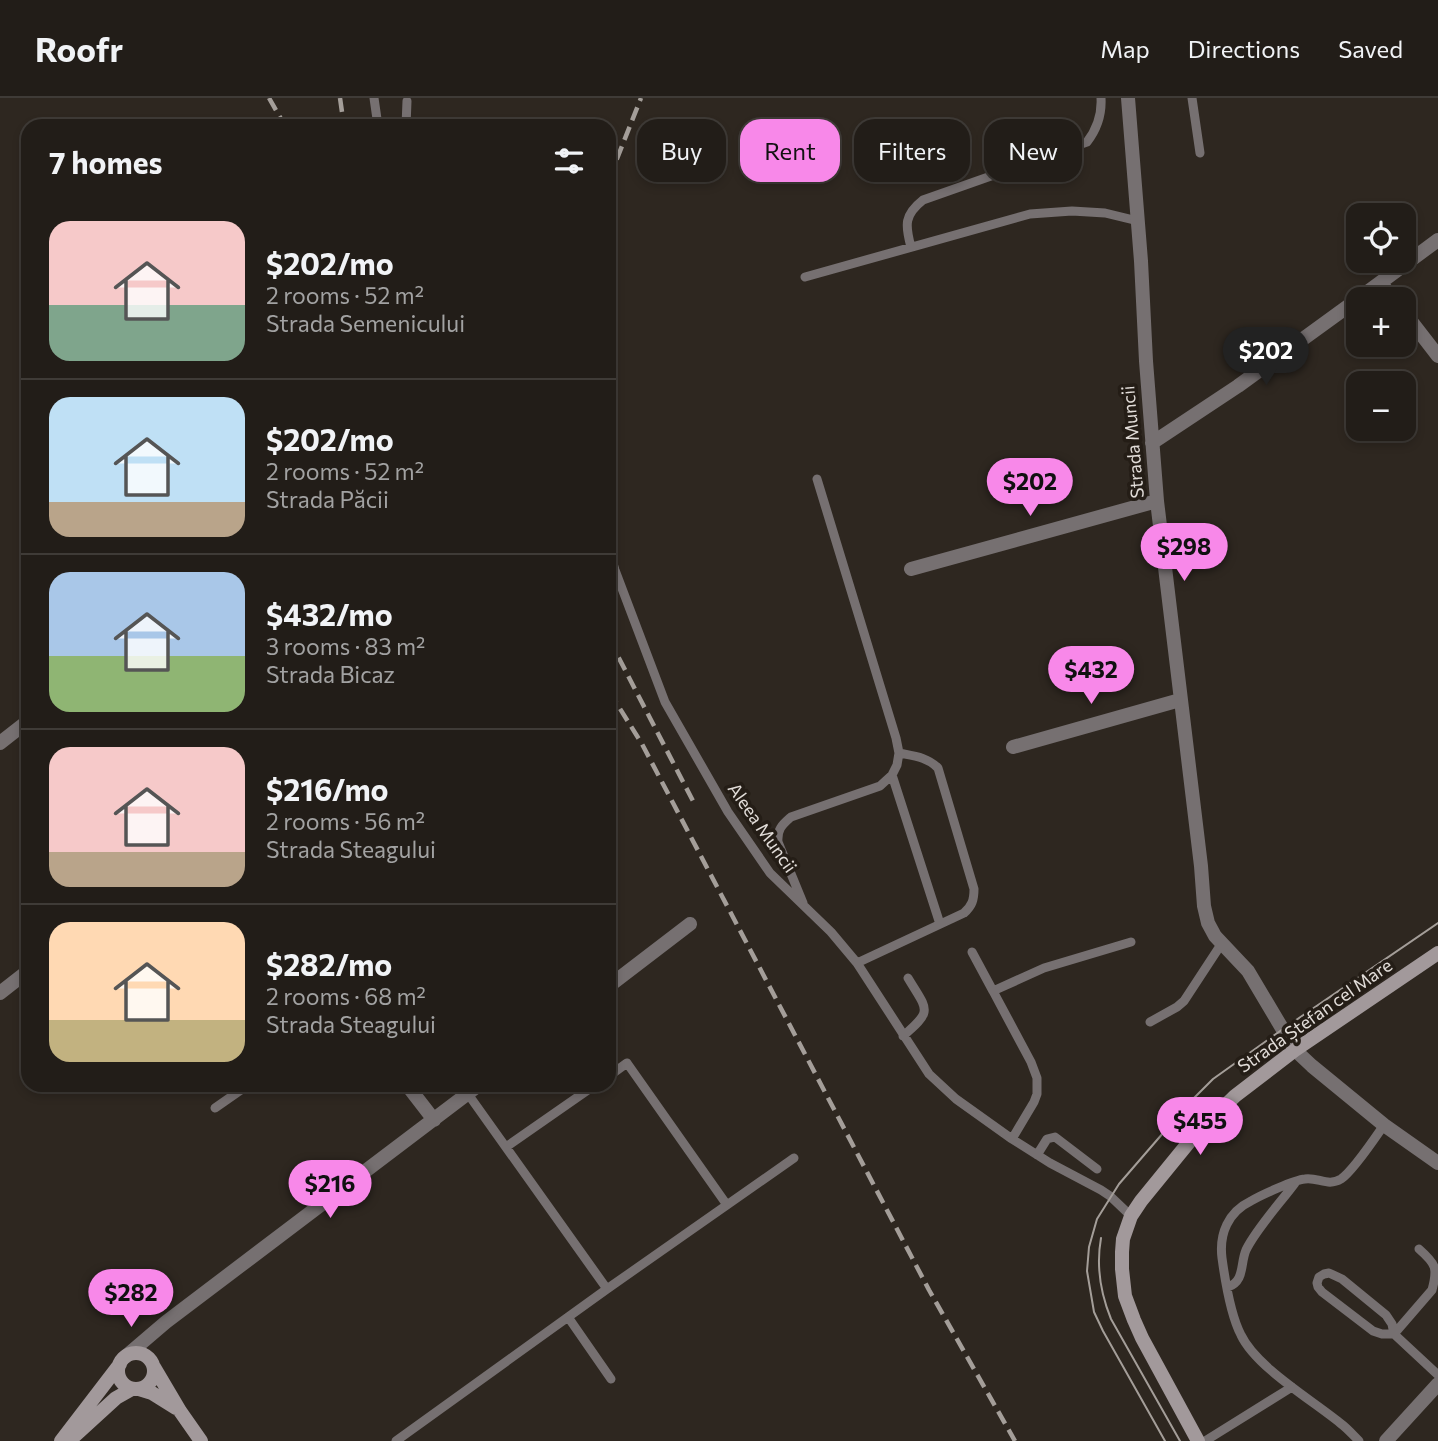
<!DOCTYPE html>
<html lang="en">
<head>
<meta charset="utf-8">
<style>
  :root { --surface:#221d18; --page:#2e2a25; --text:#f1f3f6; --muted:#a2a2a2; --line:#3f3b37; --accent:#f888e9 }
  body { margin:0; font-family:Commissioner,sans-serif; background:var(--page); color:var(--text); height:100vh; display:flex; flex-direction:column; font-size:26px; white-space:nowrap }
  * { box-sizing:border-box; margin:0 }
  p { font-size:23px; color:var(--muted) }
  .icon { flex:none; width:38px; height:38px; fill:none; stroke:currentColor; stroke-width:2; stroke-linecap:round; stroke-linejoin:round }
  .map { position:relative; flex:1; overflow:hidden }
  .panel { position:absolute; left:21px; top:21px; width:595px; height:973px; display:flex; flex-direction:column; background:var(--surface); border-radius:21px; box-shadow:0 4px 10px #0003,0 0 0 2px var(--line) }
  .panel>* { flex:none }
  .hud { position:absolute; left:637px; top:21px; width:665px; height:63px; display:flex; gap:14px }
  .fabs { position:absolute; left:1346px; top:105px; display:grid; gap:14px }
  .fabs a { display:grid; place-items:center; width:70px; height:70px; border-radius:14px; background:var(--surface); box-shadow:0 4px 10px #0003,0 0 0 2px var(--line); font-size:35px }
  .price { position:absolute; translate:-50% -60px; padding:0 16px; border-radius:24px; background:var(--accent); color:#111; font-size:23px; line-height:46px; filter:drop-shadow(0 2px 4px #0008) }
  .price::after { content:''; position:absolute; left:50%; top:42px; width:21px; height:16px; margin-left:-10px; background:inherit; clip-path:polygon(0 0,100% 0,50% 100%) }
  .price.active { background:#222; color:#fff }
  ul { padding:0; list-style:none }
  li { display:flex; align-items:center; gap:21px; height:175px; padding:0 28px }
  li+li { border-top:2px solid var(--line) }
  li span { display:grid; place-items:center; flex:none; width:196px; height:140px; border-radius:21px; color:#555 }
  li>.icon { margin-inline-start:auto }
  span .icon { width:84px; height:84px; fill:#fffc; stroke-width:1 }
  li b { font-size:30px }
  h2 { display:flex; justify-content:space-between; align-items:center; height:84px; padding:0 28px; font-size:30px }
  .pill { padding:0 24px; border-radius:21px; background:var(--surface); box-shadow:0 4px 10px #0003,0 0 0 2px var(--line); font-size:24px; line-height:63px }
  .pill.active { background:var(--accent); color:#111 }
  header { display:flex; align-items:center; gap:42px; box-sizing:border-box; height:98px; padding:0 35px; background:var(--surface); border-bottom:2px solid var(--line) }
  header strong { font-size:33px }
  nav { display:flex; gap:38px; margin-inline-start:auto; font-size:24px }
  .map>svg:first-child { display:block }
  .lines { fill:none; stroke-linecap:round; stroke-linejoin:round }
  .lane { stroke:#767071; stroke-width:9 }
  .street { stroke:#767071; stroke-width:14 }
  .secondary { stroke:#a2999b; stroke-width:14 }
  .tram { stroke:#a49e99; stroke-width:2 }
  .rail { stroke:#a49e99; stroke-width:4.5; stroke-dasharray:14 7; stroke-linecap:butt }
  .labels { text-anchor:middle; stroke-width:7; stroke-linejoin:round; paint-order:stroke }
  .street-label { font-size:18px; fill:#e2ddd9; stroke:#241d16 }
</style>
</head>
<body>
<header>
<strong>Roofr</strong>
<nav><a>Map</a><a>Directions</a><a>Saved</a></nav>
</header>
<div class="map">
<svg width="1438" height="1343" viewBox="0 0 1438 1343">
  <rect width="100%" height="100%" fill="#2e2720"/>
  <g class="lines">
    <!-- lane -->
    <path class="lane" d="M374,0l4,28
      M1192,0l8,55
      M406,28l1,-25
      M911,149c-6,-22 -7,-32 12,-47l164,-58c10,-13 15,-27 14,-44
      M805,179l225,-63 42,-3 33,2 33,8
      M609,452l6,20 50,132 63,110 42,61 61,59 26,31 72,111 27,25 56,40 38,24 51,27 9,6 21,20
      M892,677l48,149
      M803,805l-25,-61c-1,-13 4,-17 13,-25l89,-31 12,-11 5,-10 2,-12 -3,-15 -79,-259
      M972,854l21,39
      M857,865l107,-50c8,-7 10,-13 10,-24l-36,-121c-11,-11 -24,-12 -39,-15
      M1150,924l27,-15 7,-6 38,-58
      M903,938c31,-26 24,-26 5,-58
      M609,978l18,-13 100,142
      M468,996l139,195
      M215,1010l33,-23
      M1012,1041l22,-37 3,-8v-16l-6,-16 -38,-71 51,-23 87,-26
      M506,1049l89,-62
      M1037,1057l10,-16 8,-2 42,32
      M1419,1151c17,15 19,19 13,41l-38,44h-12l-9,-3 -51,-39 -4,-5 -1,-4 2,-6 5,-3 5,-1 13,6 44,36 6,9 2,10 44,41
      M1228,1189c17,-6 12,-23 18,-37 10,-21 35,-48 49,-67
      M568,1219l43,62
      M396,1343l211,-152 187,-131
      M1205,1343l87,-54
      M1359,1343c-6,-6 -12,-13 -19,-18 -28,-23 -84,-56 -99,-88 -10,-19 -16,-55 -19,-77 -3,-24 6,-46 29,-57 10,-6 43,-21 54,-22 13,-2 23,8 36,0 12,-8 34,-41 43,-54"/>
    <!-- street -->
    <path class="street" d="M1128,0l13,163 5,100 11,140 44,365 3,40 4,17 7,13 33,35 47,79 17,16 72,59 54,38
      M1381,185l12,16
      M1358,201l80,-59
      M1404,214l34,44
      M1152,345l86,-57 120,-87
      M911,471l246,-68
      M0,645l28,-22
      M1013,649l167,-47
      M609,888l81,-62
      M0,895l28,-22
      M407,987l27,35
      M125,1259l41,-35 313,-237
      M1386,1343l52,-57"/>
    <!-- secondary -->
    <path class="secondary" d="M118 1273a18 18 0 1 1 36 0a18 18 0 1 1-36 0Z
      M154,1269l26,44 21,30
      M139,1291l13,4 24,15
      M61,1343l59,-77
      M69,1343l47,-43 16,-9
      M1198,1343l-56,-103 -8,-18 -9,-24 -3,-27v-17l1,-13 8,-23 10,-15 53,-65 41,-40 60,-46 143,-97"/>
    <!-- tram -->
    <path class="tram" d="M1101,1140c-5,28 -1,54 10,81l69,122
      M1165,1343l-62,-110 -9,-19 -7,-41 2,-24 8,-28 22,-35 70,-81 24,-24 70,-50 155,-106"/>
    <!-- rail -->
    <path class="rail" d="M269,0l16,28
      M340,0l4,28
      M609,81l32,-81
      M609,541l84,162
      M609,593l33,53 287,546 86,151"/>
  </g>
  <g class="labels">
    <!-- street labels -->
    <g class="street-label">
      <text transform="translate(1133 344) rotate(-95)" y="6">Strada Muncii</text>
      <text transform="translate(762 730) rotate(55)" y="6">Aleea Muncii</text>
      <text transform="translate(1315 918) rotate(-35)" y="6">Strada Ștefan cel Mare</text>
    </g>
  </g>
</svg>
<div class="fabs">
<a><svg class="icon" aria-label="locate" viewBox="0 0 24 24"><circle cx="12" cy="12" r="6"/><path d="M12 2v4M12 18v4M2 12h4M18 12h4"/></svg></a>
<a>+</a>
<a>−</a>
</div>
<b class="price active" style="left:1266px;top:289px">$202</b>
<b class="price" style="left:1030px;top:420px">$202</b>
<b class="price" style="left:1184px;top:485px">$298</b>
<b class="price" style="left:1091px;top:608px">$432</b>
<b class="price" style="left:1200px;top:1059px">$455</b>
<b class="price" style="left:330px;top:1122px">$216</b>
<b class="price" style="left:131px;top:1231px">$282</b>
<div class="hud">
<a class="pill">Buy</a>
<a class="pill active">Rent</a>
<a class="pill">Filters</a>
<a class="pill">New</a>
</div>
<section class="panel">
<h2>7 homes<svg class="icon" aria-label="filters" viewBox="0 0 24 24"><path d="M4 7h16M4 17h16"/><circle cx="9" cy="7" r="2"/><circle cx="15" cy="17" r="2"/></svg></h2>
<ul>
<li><span style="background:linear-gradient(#f6c9c9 60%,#7fa58c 0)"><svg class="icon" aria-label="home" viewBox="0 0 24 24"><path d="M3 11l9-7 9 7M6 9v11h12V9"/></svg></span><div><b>$202/mo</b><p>2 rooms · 52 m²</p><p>Strada Semenicului</p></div></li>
<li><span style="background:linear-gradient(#bfe0f5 75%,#b9a48a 0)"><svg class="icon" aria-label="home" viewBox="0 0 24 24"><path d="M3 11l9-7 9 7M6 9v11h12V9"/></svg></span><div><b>$202/mo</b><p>2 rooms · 52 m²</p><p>Strada Păcii</p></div></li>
<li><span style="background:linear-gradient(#a9c7e8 60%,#8fb573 0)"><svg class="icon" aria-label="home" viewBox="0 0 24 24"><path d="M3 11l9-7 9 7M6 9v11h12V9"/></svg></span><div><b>$432/mo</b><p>3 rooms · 83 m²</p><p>Strada Bicaz</p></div></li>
<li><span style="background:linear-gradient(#f6c9c9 75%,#b9a48a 0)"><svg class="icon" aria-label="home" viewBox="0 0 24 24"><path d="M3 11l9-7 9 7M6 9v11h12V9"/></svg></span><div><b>$216/mo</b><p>2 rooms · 56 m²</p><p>Strada Steagului</p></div></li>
<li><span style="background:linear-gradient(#ffd9b3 70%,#c2b280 0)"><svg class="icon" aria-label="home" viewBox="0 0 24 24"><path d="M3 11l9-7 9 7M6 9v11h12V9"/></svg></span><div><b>$282/mo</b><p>2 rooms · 68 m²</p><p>Strada Steagului</p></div></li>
</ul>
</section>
</div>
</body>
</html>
